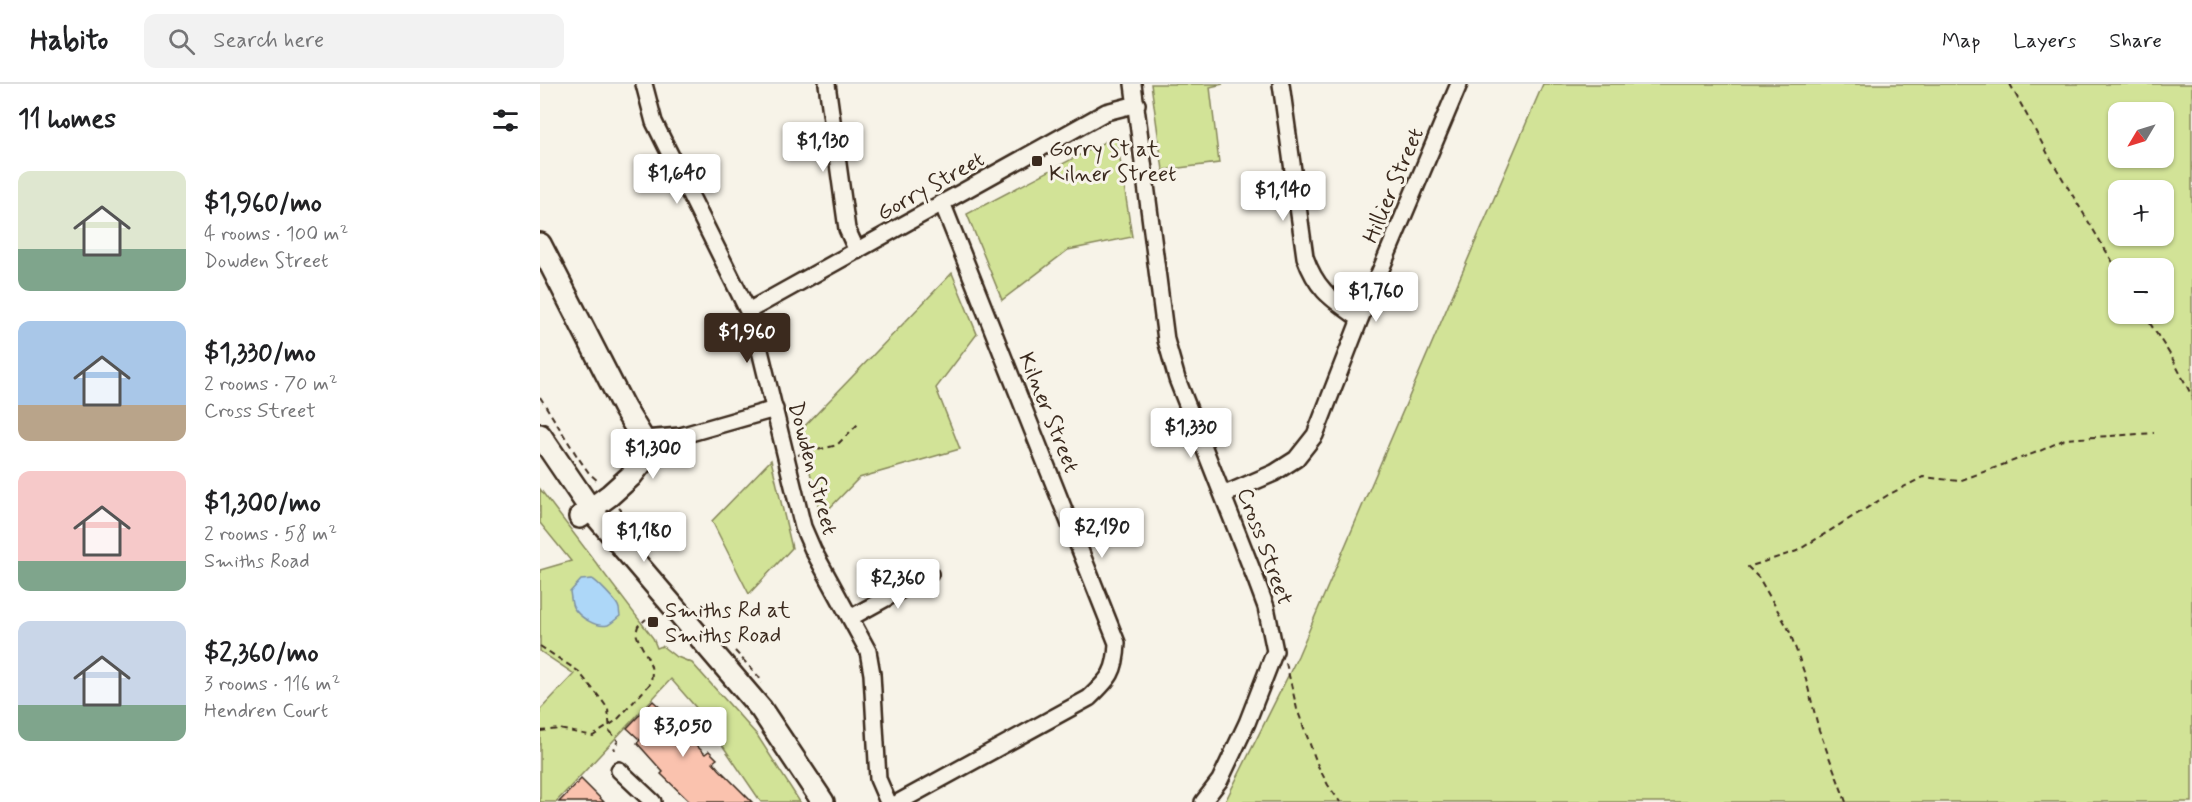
<!DOCTYPE html>
<html lang="en">
<head>
<meta charset="utf-8">
<style>
  :root { --surface:#fff; --page:#f2f2f2; --text:#202124; --muted:#757577; --line:#e0e0e0; --accent:#3b2a1e }
  body { margin:0; font-family:Mynerve,sans-serif; background:var(--page); color:var(--text); height:100vh; display:flex; flex-direction:column; font-size:22px; white-space:nowrap }
  * { box-sizing:border-box; margin:0 }
  p { font-size:20px; color:var(--muted) }
  .icon { flex:none; width:33px; height:33px; fill:none; stroke:currentColor; stroke-width:2; stroke-linecap:round; stroke-linejoin:round }
  .map { position:relative; flex:1; overflow:hidden }
  .details { display:flex; flex-direction:column; background:var(--surface); width:540px }
  .details>* { flex:none }
  .needle { width:39px; rotate:232deg }
  .fabs { position:absolute; left:1568px; top:18px; display:grid; gap:12px }
  .fabs a { display:grid; place-items:center; width:66px; height:66px; border-radius:12px; background:var(--surface); box-shadow:0 2px 4px #0004; font-size:30px }
  .price { position:absolute; translate:-50% -51px; padding:0 14px; border-radius:6px; background:#fff; color:#222; font-size:20px; line-height:39px; filter:drop-shadow(0 2px 3px #0008) }
  .price::after { content:''; position:absolute; left:50%; top:36px; width:18px; height:14px; margin-left:-9px; background:inherit; clip-path:polygon(0 0,100% 0,50% 100%) }
  .price.current { background:var(--accent); color:#fff }
  ul { padding:0; list-style:none }
  li { display:flex; align-items:center; gap:18px; height:150px; padding:0 18px }
  li span { display:grid; place-items:center; flex:none; width:168px; height:120px; border-radius:12px; color:#555 }
  li>.icon { margin-inline-start:auto }
  span .icon { width:72px; height:72px; fill:#fffc; stroke-width:1 }
  li b { font-size:26px }
  h2 { display:flex; justify-content:space-between; align-items:center; height:72px; padding:0 18px; font-size:26px }
  header { display:flex; align-items:center; gap:36px; box-sizing:border-box; height:84px; padding:0 30px; background:var(--surface); border-bottom:2px solid var(--line) }
  header strong { font-size:28px }
  nav { display:flex; gap:33px; margin-inline-start:auto; font-size:21px }
  .search { width:420px; height:54px; background:var(--page); display:flex; align-items:center; gap:15px; box-sizing:border-box; padding:0 21px; border-radius:12px; color:var(--muted); font-size:22px }
  main { display:flex; flex:1; min-height:0 }
  .map>svg:first-child { display:block }
  .green { fill:#d2e397; stroke:#86865a; stroke-width:1.5; fill-rule:evenodd }
  .water { fill:#add7f8; stroke:#7f92a1; stroke-width:1.5 }
  .building { fill:#fac2ae; stroke:#3b2a1e; stroke-width:1.5 }
  .lines { fill:none; stroke-linecap:round; stroke-linejoin:round }
  .street-casing { stroke:#3b2a1e; stroke-width:20 }
  .secondary-casing { stroke:#3b2a1e; stroke-width:26 }
  .path { stroke:#3b2a1e; stroke-width:2; stroke-dasharray:6 4.5; stroke-linecap:butt }
  .street { stroke:#f7f3e8; stroke-width:15 }
  .secondary { stroke:#f7f3e8; stroke-width:21 }
  .poi-dot { fill:#3b2a1e; stroke:#f7f3e8; stroke-width:2 }
  .labels { text-anchor:middle; stroke-width:6; stroke-linejoin:round; paint-order:stroke }
  .poi-label { font-size:22px; fill:#3b2a1e; stroke:#f7f3e8; text-anchor:start }
  .street-label { font-size:22px; fill:#3b2a1e; stroke:#f7f3e8 }
</style>
</head>
<body>
<header>
<strong>Habito</strong>
<div class="search"><svg class="icon" aria-label="search" viewBox="0 0 24 24"><circle cx="10" cy="10" r="6"/><path d="M15 15l6 6"/></svg>Search here</div>
<nav><a>Map</a><a>Layers</a><a>Share</a></nav>
</header>
<main>
<section class="details">
<h2>11 homes<svg class="icon" aria-label="filters" viewBox="0 0 24 24"><path d="M4 7h16M4 17h16"/><circle cx="9" cy="7" r="2"/><circle cx="15" cy="17" r="2"/></svg></h2>
<ul>
<li><span style="background:linear-gradient(#dfe7d0 65%,#7fa58c 0)"><svg class="icon" aria-label="home" viewBox="0 0 24 24"><path d="M3 11l9-7 9 7M6 9v11h12V9"/></svg></span><div><b>$1,960/mo</b><p>4 rooms · 100 m²</p><p>Dowden Street</p></div></li>
<li><span style="background:linear-gradient(#a9c7e8 70%,#b9a48a 0)"><svg class="icon" aria-label="home" viewBox="0 0 24 24"><path d="M3 11l9-7 9 7M6 9v11h12V9"/></svg></span><div><b>$1,330/mo</b><p>2 rooms · 70 m²</p><p>Cross Street</p></div></li>
<li><span style="background:linear-gradient(#f6c9c9 75%,#7fa58c 0)"><svg class="icon" aria-label="home" viewBox="0 0 24 24"><path d="M3 11l9-7 9 7M6 9v11h12V9"/></svg></span><div><b>$1,300/mo</b><p>2 rooms · 58 m²</p><p>Smiths Road</p></div></li>
<li><span style="background:linear-gradient(#c9d6e8 70%,#7fa58c 0)"><svg class="icon" aria-label="home" viewBox="0 0 24 24"><path d="M3 11l9-7 9 7M6 9v11h12V9"/></svg></span><div><b>$2,360/mo</b><p>3 rooms · 116 m²</p><p>Hendren Court</p></div></li>
</ul>
</section>
<div class="map">
<svg width="1652" height="718" viewBox="0 0 1652 718">
  <rect width="100%" height="100%" fill="#f7f3e8"/>
  <filter id="ink" filterUnits="userSpaceOnUse"><feTurbulence type="fractalNoise" baseFrequency=".0167" numOctaves="2"/><feDisplacementMap in="SourceGraphic" scale="12" xChannelSelector="R" yChannelSelector="G"/><feConvolveMatrix kernelMatrix="1 2 1 2 8 2 1 2 1" color-interpolation-filters="sRGB"/></filter>
  <g filter="url(#ink)">
    <!-- green -->
    <path class="green" d="M611,0h72l-13,3 9,76 -56,7z
      M1003,0h649v718h-967l73,-146zM1578,28h45v46h-45zM1578,106h45v46h-45zM1578,184h45v46h-45z
      M572,54l5,2 15,97 -64,13 -66,50 -35,-86z
      M412,189l25,61 -41,54 24,61 -101,29 -38,39 -21,-86z
      M231,376l21,88 -43,46 -37,-73z
      M0,405l113,149 4,10 5,-2 13,10 17,7 65,72 43,67h-39l-62,-91 -28,-32 -115,123h-16v-92l34,-36 -34,-23v-81l31,-9 -31,-38z"/>
    <!-- water -->
    <path class="water" d="M52,495c5,2 24,22 26,27 2,3 1,7 2,10 -4,3 -8,7 -12,9 -12,3 -29,-8 -35,-18 -2,-4 -2,-11 -3,-15l11,-12z"/>
    <!-- building -->
    <path class="building" d="M113,617l13,12 3,-3 27,23 -6,6 15,15 4,-3 8,8 -4,3 6,7 33,33h-62l-29,-28 2,-2 -26,-29 3,-3 -13,-12z
      M41,695l23,23h-45z"/>
    <g class="lines">
      <defs>
        <path id="street" d="M104,0l10,38 94,189 10,31 45,185 10,23 55,101 4,23 6,105 10,23
          M287,0l20,145 10,22
          M593,0l33,256 11,39 79,201 10,27 9,44 -28,72 -27,57 -17,22
          M741,0l24,173c12,34 27,42 55,62
          M208,227l358,-199 31,-8
          M103,355l37,-3 95,-27
          M683,411l51,-22 22,-14 19,-24 45,-116 99,-235
          M310,534l80,-44
          M79,686l34,32
          M359,718l190,-104c21,-20 27,-26 28,-55l-174,-438"/>
        <path id="secondary" d="M0,160l84,164 19,31 -1,23 -11,14 -21,19 -30,22
          M0,351l51,75 170,199 62,93"/>
      </defs>
      <!-- street casing -->
      <use href="#street" class="street-casing"/>
      <!-- secondary casing -->
      <use href="#secondary" class="secondary-casing"/>
      <!-- path -->
      <path class="path" d="M1470,0l39,72 69,115
        M1604,230l27,42 21,40
        M0,313l37,59 12,17 10,9
        M258,371l39,-10 21,-21
        M79,424l2,2v9
        M0,562l38,25 23,28 7,10 2,22 8,10 -4,6 1,3
        M195,567l24,26 3,6
        M746,579l11,46 21,57 10,19 12,17
        M0,647l19,-2 34,7 24,-16 33,-36c7,-21 -8,-31 -14,-51l2,-7 8,-7
        M1306,718l-27,-72 -15,-58 -15,-42 -30,-52 -11,-11 49,-16 91,-56 35,-18 36,4 81,-30 25,-12 89,-6"/>
      <!-- street -->
      <use href="#street" class="street"/>
      <!-- secondary -->
      <use href="#secondary" class="secondary"/>
    </g>
  </g>
  <!-- markers -->
  <g class="poi-dot">
    <rect x="491" y="71" width="12" height="12" rx="3"/>
    <rect x="107" y="532" width="12" height="12" rx="3"/>
  </g>
  <g class="labels">
    <!-- poi labels -->
    <g class="poi-label">
      <text x="509" y="72">Gorry St at<tspan x="509" dy="25">Kilner Street</tspan></text>
      <text x="125" y="533">Smiths Rd at<tspan x="125" dy="25">Smiths Road</tspan></text>
    </g>
    <!-- street labels -->
    <g class="street-label">
      <text transform="translate(390 101) rotate(-29)" y="8">Gorry Street</text>
      <text transform="translate(852 101) rotate(-67)" y="8">Hillier Street</text>
      <text transform="translate(510 328) rotate(68)" y="8">Kilner Street</text>
      <text transform="translate(274 384) rotate(75)" y="8">Dowden Street</text>
      <text transform="translate(726 462) rotate(70)" y="8">Cross Street</text>
    </g>
  </g>
</svg>
<div class="fabs">
<a><svg class="needle" viewBox="-14 -14 28 28"><path d="M0-13l5 13h-10z" fill="#e53935"/><path d="M0 13l5-13h-10z" fill="#757577"/></svg></a>
<a>+</a>
<a>−</a>
</div>
<b class="price" style="left:283px;top:89px">$1,130</b>
<b class="price" style="left:137px;top:121px">$1,640</b>
<b class="price" style="left:743px;top:138px">$1,140</b>
<b class="price" style="left:836px;top:239px">$1,760</b>
<b class="price current" style="left:207px;top:280px">$1,960</b>
<b class="price" style="left:651px;top:375px">$1,330</b>
<b class="price" style="left:113px;top:396px">$1,300</b>
<b class="price" style="left:562px;top:475px">$2,190</b>
<b class="price" style="left:104px;top:479px">$1,180</b>
<b class="price" style="left:358px;top:526px">$2,360</b>
<b class="price" style="left:143px;top:674px">$3,050</b>
</div>
</main>
</body>
</html>
